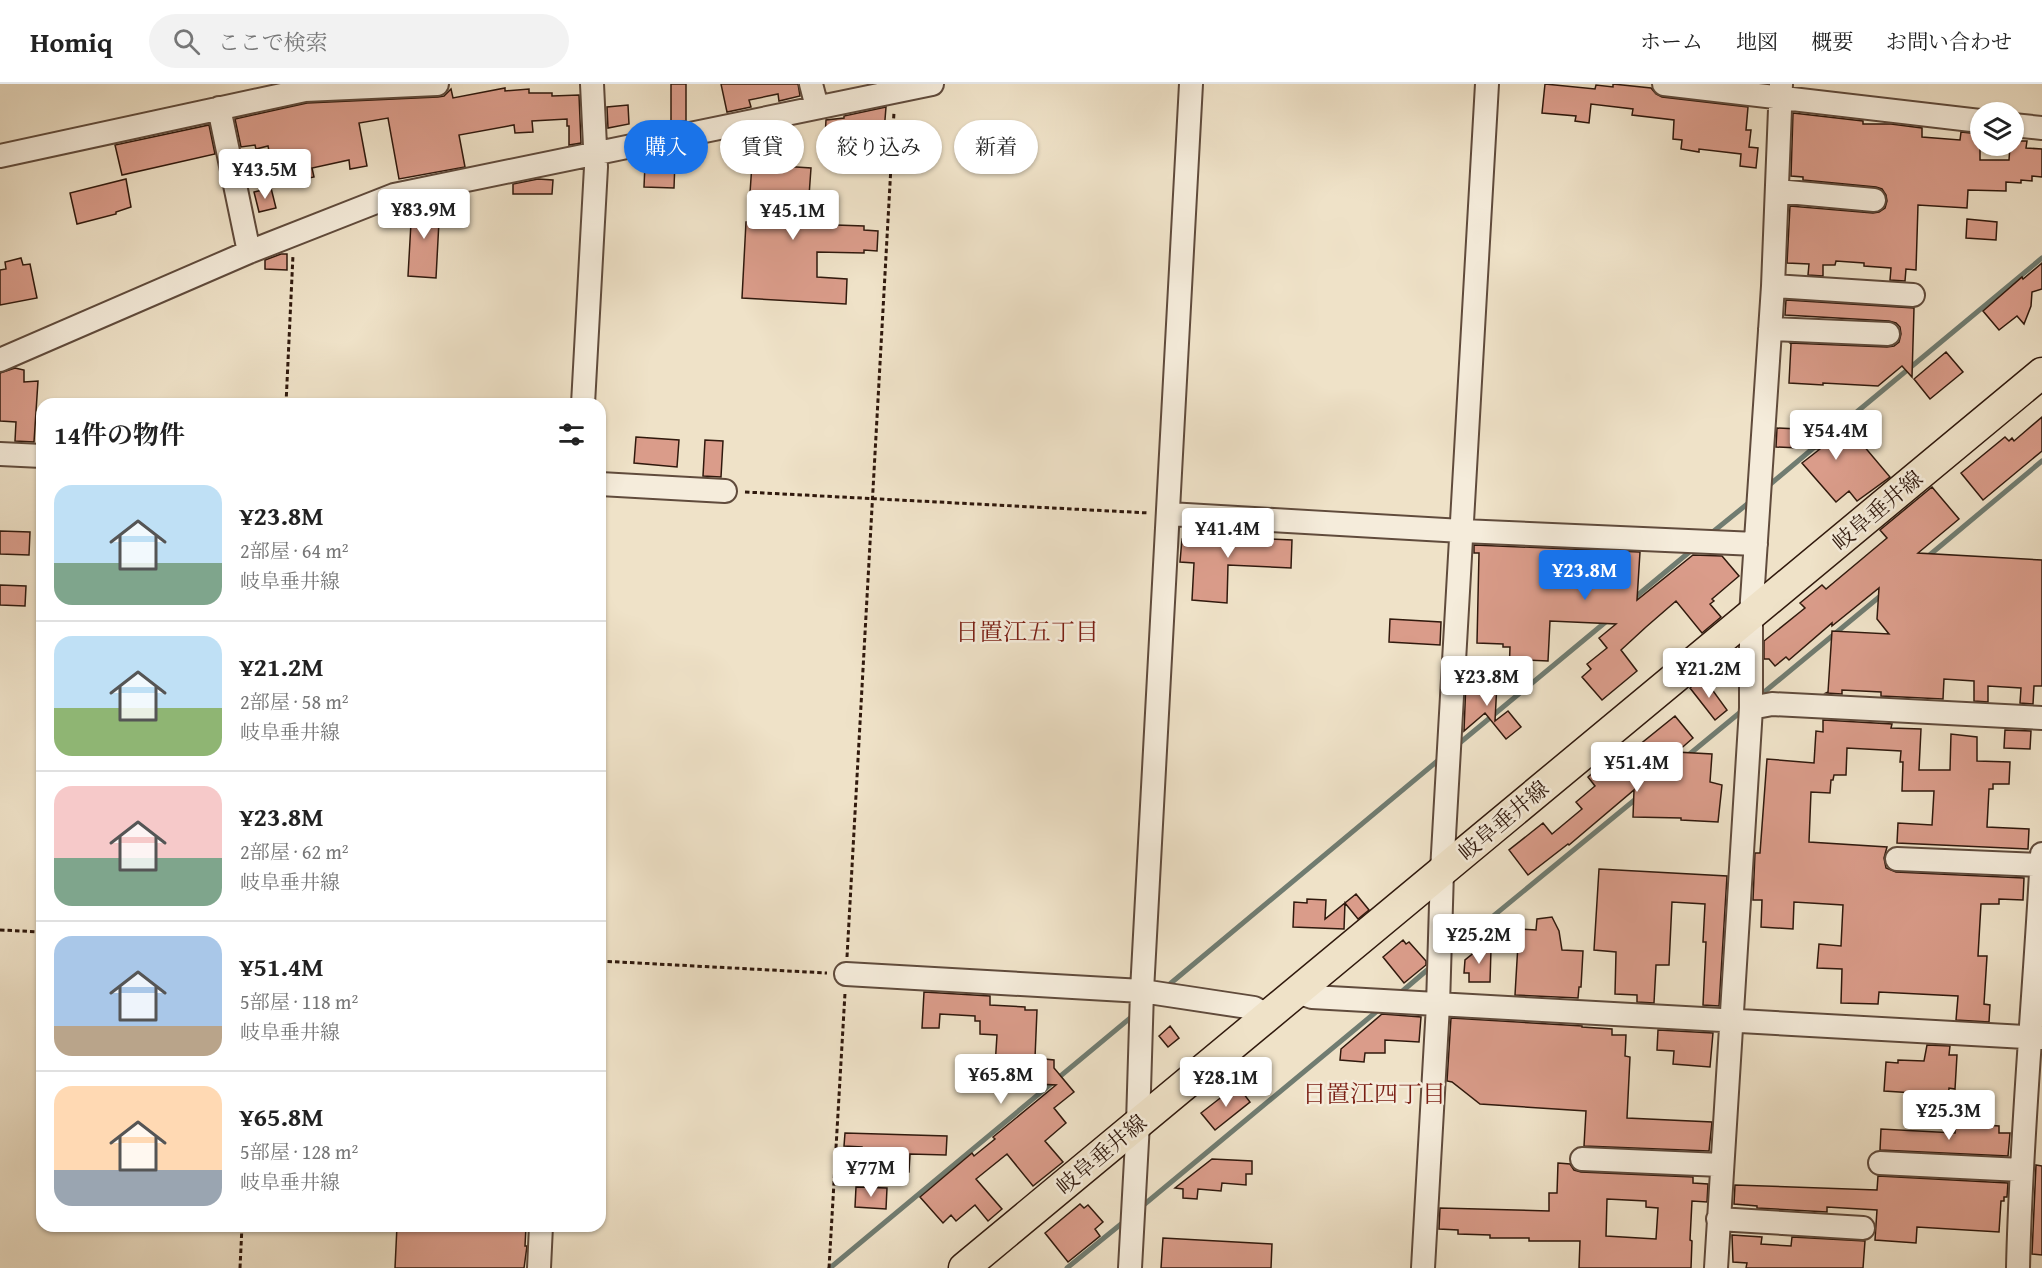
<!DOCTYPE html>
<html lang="ja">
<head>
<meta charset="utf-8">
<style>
  :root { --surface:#fff; --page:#f2f2f2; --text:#222; --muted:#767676; --line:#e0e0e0; --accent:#1a73e8 }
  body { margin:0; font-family:"Gentium Book Plus","Noto Serif JP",serif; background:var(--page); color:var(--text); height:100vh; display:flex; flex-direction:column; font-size:22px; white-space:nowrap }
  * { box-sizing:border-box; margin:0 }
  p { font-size:20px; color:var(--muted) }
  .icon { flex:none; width:33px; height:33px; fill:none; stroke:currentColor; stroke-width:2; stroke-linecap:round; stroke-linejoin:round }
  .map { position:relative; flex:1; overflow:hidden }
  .drawer { position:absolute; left:36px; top:314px; width:570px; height:834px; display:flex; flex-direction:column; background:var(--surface); border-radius:18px; box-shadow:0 2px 4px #0004 }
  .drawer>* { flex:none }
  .guide { position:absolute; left:624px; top:36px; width:570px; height:54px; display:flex; gap:12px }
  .tools { position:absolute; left:1970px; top:18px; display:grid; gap:12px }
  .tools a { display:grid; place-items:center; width:54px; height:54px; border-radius:50%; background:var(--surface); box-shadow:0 2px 4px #0004; font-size:30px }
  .price { position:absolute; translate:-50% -51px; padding:0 14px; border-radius:6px; background:#fff; color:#222; font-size:20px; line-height:39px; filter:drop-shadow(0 2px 3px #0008) }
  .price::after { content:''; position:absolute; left:50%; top:36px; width:18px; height:14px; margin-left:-9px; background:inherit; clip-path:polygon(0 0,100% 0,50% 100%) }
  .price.active { background:var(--accent); color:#fff }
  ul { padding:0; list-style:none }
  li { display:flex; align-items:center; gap:18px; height:150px; padding:0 18px }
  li+li { border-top:2px solid var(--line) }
  li span { display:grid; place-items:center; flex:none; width:168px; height:120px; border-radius:18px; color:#555 }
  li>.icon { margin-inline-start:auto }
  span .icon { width:72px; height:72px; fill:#fffc; stroke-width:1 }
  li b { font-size:26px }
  h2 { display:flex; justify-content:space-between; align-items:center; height:72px; padding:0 18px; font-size:26px }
  .chip { padding:0 21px; border-radius:27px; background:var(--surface); box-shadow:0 2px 4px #0004; font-size:21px; line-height:54px }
  .chip.active { background:var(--accent); color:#fff }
  header { display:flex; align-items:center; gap:36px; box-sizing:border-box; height:84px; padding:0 30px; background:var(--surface); border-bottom:2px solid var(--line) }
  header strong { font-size:28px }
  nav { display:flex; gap:33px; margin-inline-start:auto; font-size:21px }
  .search { width:420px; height:54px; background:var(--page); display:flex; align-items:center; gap:15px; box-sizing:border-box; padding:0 21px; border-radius:33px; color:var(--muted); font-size:22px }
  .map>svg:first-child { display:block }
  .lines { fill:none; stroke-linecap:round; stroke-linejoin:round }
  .stream { stroke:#707c71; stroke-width:5 }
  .building { fill:#da9c8a; stroke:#30190d; stroke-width:1.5; fill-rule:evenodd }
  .minor-casing { stroke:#604b3c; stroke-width:26 }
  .major-casing { stroke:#30190d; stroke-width:33 }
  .path { stroke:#30190d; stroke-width:3; stroke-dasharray:4.5 3; stroke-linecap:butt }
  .minor { stroke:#f5ecdb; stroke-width:22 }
  .major { stroke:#efe2c8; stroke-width:30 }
  .labels { text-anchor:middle; stroke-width:5; stroke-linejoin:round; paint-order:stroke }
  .street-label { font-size:22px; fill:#30190d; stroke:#f5ecdb }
  .neighbourhood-label { font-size:24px; fill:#7a1f14; stroke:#f5ecdb }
</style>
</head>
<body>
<header>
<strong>Homiq</strong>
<div class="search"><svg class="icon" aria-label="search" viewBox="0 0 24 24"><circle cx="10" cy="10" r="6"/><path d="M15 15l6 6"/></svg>ここで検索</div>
<nav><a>ホーム</a><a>地図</a><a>概要</a><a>お問い合わせ</a></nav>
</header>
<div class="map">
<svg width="2042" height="1184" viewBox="0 0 2042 1184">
  <rect width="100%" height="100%" fill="#efe2c8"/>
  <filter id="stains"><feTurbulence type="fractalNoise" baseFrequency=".00333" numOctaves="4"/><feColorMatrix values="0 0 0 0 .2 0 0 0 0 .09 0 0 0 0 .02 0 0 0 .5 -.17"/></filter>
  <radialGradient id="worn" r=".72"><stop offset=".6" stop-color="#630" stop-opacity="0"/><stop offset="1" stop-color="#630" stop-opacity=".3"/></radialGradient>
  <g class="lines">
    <!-- stream -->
    <path class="stream" d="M1829,351l213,-177
      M1767,403l50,-42
      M1709,451l42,-34
      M1926,474l116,-97
      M1633,515l60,-50
      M1757,614l127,-105
      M1456,662l152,-126
      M1686,673l57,-47
      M1447,870l190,-156
      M1165,904l276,-230
      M1399,910l34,-29
      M1140,1124l242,-201
      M830,1184l305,-254
      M1067,1184l59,-48"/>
  </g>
  <!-- building -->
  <path class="building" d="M671,0h15v37h-15z
    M721,0h77l2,12 -21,5 -1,-7 -29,6 2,7 -24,5z
    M1545,0l50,5 1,-4 17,2v-3l38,4 5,6 6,3 86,10 -2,23h5l-2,17 9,1 -2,20 -16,-2 1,-12 -42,-5v3l-18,-3 1,-9 -9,-1 1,-19 -42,-5 1,-6 -42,-5 -2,19 -14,-2 1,-5 -34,-3z
    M505,4v3l24,-2v4h23v3l27,-1 2,48 -12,2v-19h-2v-7l-35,2 1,11 -18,1 -1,-8 -55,10 6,32 -66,12 -11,-61 -29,5 8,43 -17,3 -1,-9 -37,8 2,9 -38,8 -8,-39 -12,3 -1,-4 -14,2 -6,-28 72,-16 131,-6 6,-1 7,-7 2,9z
    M628,21l1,19 -21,4 -1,-21z
    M886,23l-2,25h-9v7l-34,-1 -2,18 -15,-1 2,-35 18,-2v-2z
    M1793,29l70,8v3h28l31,4v9l38,3 1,-8 19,2v26h29l1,-14h3v-5h14l-1,7 16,1v28l-10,-1v5l-11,-1v3l-15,-1v9l-38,-1 -1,18 -49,-3 -2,65 -10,-1 -1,12 -15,-1 1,-12 -27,-2v-3l-28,-2 -1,4h-12v11l-15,-1 1,-11 -22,-1 3,-57 83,7 6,-1 6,-4 2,-7 -1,-6 -4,-6 -6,-2 -73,-7v-3l-12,-1z
    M209,41l6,29 -93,21 -7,-30z
    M661,76l14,1 -1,27 -30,-1 1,-23 16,1z
    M752,80l59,4 -4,56 57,2v4l14,1 -1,20 -13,-1v3l-47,-1v25l30,2 -1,25 -104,-6 4,-76h2z
    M126,95l5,28 -15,5v2l-39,10 -7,-31z
    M538,95l15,1 -1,14h-39v-10z
    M271,104l5,20 -17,4 -5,-20z
    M434,116l1,2h5l-4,76 -28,-2 4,-71z
    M1967,135l30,3 -1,18 -30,-2z
    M281,170h6v16l-22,-1v-9z
    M21,174l2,7 7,-1 7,34 -37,7v-35l6,-1 -1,-7z
    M2042,179v26l-10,3 -1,14 -7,18 -7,-8 -18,14 -16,-19 39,-34 1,2z
    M1786,216l128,8 -2,69 -10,-11 -24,20 -55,-3v2l-34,-2 2,-39 -1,-1 97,4 7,-1 5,-4 2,-8 -1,-7 -4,-4 -7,-2 -104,-6z
    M1946,268l17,20 -33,27 -16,-20z
    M15,284l9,2v12l14,-1 -4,61 -19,-1 1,-19 -16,-1v-48z
    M2042,333v34l-59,49 -22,-27 44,-36 4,4 3,-3 2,3z
    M1847,342l43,51 -33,24 -8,-10 -13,11 -34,-39 18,-14 -44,-2 1,-19 65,3z
    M636,353l43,3 -2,27 -43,-4z
    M705,356l18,1 -2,36 -18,-1z
    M1932,403l27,32 -41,34 124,7v126h-8l-1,18 -13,-1 1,-15 -33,-2v16l-14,-1v-20l-30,-2 -1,20 -62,-3v-4l-39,-2v4l-16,-1 2,-1 4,-61 57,3 -12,-15 2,-31 -47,38v-3l-43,37 -3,-3 -11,9 -6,-7h-5v-18l41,-33 -5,-5 22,-18 4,4 61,-51 -7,-8z
    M1190,445l39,2v6l63,3 -1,28 -63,-3 -1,38 -35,-3 2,-37 -14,-1 2,-23z
    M0,447l30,1 -1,23 -29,-1z
    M1474,461l166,7 -3,48 56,-45 29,1 17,20 -27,23 2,2 -4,3 11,13 -19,16 -26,-32 -30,26 -25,23 16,21 -35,29 -20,-23 9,-8 -4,-5 20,-16 -8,-10 17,-14 -66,-3 -2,40 -22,-1 -1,15 -16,-1 1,-27h-7v-3l-26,-1 2,-90h-5z
    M0,501l26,1 -1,20 -25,-1z
    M1390,535l51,3 -1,23 -51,-3z
    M1703,593l24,33 -12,10 -25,-32z
    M1466,597l31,2 -2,38 13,-10 13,16 -15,12 -21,-26 -21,18z
    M1675,632l18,22 -16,14 35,2 -2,28 12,3 -4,37 -37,-2v-2l-48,-1 1,-27 -65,55 -1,-1 -40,31 -19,-25 34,-27 9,11 30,-25 -6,-7 19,-16 -7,-9 10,-9 8,9 29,-24 -2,-3z
    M1823,636l69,4 -1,4 30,1 -2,41h31l1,-36 26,3v24l33,1 -1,22h-16v5h-4l-2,38 42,2 -1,20 -131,-6 1,-20 34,2 2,-34h-32l1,-29h-3l1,-11 -54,-3 -1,27h-12l-1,5h-2l-1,13 -19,-1 -2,50 78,5 -3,11 2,10 10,4 128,6 -1,22 -24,-1v5h-18l-3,52h9l-3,48 6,1 -1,17 -33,-2 2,-24 -79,-4 -1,12 -37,-1 1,-34 -25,-1 2,-24 22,2 2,-41 -49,-3 -1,27 -32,-2 1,-27h-9l2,-47h5l7,-94 47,4 2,-32 7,1z
    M2005,646l26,1 -1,18 -26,-1z
    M1599,785l128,7 -8,130 -16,-1 3,-63h-3l2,-38 -33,-2 -3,63h-13l-2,38 -17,-1v-7l-22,-1 1,-42 -22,-2z
    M1356,810l13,16 -11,9 -13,-16 -1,26 -51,-2 1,-25 13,1v-4l19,1 -1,19z
    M1552,833l7,14 3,19 21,1 -2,36h-2l-1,11 -63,-3 3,-51h2v-15l16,1 1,-11z
    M1403,856l3,4 3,-2 17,19v4l-22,18 -21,-26z
    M1486,859l5,6 -1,33h-21v-9h-5l1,-13z
    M924,908l66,4v9l35,2v3h12l-2,48 19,2v8l20,24 -20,16 12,15 -21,18 18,21 -30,24 -26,-32 -31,25 26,30 -14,12 -13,-16 -19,16 -5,-6 -8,8 -23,-26 52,-44 2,3 21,-17 -2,-2 63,-52 -62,-3 3,-47 -17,-1v-13h-5v-5l-35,-2 -1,14h-17z
    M1382,930l39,3 -2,25 -34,-2v13h-20l-1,9 -24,-2 1,-11z
    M1451,934l131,8v1l30,2v6h14l-1,21 5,1 -3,61 85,4 -3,29 -125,-5 2,-35 -106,-7 -28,-22 -5,-1z
    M1170,942l9,12 -11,9 -9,-11z
    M1658,946l55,3 -3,34 -37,-3 1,-13 -17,-1z
    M1927,961l23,1 -1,9h8l-2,34 -6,-1 -1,11 -18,-1v-4l-46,-3 2,-29 12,1v-3l26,1z
    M1237,1001l13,17 -35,28 -14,-17z
    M1956,1039l43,3v7h11l-2,23 -128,-6 1,-21 74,4z
    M845,1049l102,3 -1,19 -36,-1 -1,18 -13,-1v-17l-34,-2v-5l-18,-1z
    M1212,1075l40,2v13h-6v11l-24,-2 -1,8 -23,-2 -1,10 -14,-1v-9l-8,-1z
    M1558,1079l12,1 4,6 7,2 112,5v6l15,1 -1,18 -15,-1 -2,39 2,1 -1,27h-112l1,-27h-51v-3h-39v-3l-32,-1v-4l-19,-1 1,-21 109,3v-18h8zM1607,1115l39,2v6l12,1 -2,31 -50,-3z
    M2036,1081l6,1v89l-10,-1z
    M1878,1092l130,7 -1,14h-3v4h-3l-2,31 -82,-5 -1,16 -41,-3 2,-30 -50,-3v5l-70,-4v-2l-23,-2 1,-19 142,5z
    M856,1103l31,1 -1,21 -31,-2z
    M1080,1120l4,4 4,-3 15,17 -8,7 5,7 -32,26 -23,-29z
    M397,1142h129l-1,20h2l-3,22h-129z
    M1732,1151l30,2 -1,7 30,2 1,-9 73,4 -2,27h-117l1,-5 -14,-1z
    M1163,1154l109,6 -1,24h-110z"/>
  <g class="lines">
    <defs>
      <path id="minor" d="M811,0l6,23
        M1664,0l316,37
        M219,24l30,144
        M2013,41l29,3
        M0,72l305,-66 132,-6
        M1777,107l97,9
        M1773,202l140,9
        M1770,245l118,5
        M0,276l249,-108 145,-57 538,-111
        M583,320l13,-237 -4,-83
        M0,370l42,2
        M600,400l125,7
        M1169,430l293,17 294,13
        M1751,624l21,-4 270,14
        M1897,775l144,6
        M846,890l296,17 112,17 15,8
        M1297,908l15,5 730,41
        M1582,1075l139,6
        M1880,1079l141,7
        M1718,1135l145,9
        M539,1184l2,-42
        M1130,1184l8,-145 4,-132 49,-907
        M1423,1184l15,-263 4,-134 45,-787
        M1716,1184l35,-560v-93l22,-329 8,-202
        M2018,1184c3,-138 17,-276 24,-414"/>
      <path id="major" d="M964,1184l1078,-895"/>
    </defs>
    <!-- minor casing -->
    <use href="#minor" class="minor-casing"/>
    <!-- major casing -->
    <use href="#major" class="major-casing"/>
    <!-- path -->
    <path class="path" d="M286,320l7,-149
      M745,408l404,21
      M0,846l42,2
      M847,873l47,-845
      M600,877l227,12
      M240,1184l2,-42
      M829,1184l16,-275"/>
    <!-- minor -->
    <use href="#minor" class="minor"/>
    <!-- major -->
    <use href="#major" class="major"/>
  </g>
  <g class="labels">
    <!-- street labels -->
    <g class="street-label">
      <text transform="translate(1877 426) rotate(-40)" y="8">岐阜垂井線</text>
      <text transform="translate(1503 736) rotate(-40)" y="8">岐阜垂井線</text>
      <text transform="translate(1101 1070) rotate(-40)" y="8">岐阜垂井線</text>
    </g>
    <!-- neighbourhood labels -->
    <g class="neighbourhood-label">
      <text x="1027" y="556">日置江五丁目</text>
      <text x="1374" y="1018">日置江四丁目</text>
    </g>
  </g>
  <rect width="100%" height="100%" filter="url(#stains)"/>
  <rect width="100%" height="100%" fill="url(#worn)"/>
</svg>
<div class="tools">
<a><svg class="icon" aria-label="layers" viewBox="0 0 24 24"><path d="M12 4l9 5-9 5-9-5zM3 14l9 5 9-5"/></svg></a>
</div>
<b class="price" style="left:265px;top:116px">¥43.5M</b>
<b class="price" style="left:424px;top:156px">¥83.9M</b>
<b class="price" style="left:793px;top:157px">¥45.1M</b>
<b class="price" style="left:1836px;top:377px">¥54.4M</b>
<b class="price" style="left:1228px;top:475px">¥41.4M</b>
<b class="price active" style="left:1585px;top:517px">¥23.8M</b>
<b class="price" style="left:1709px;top:615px">¥21.2M</b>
<b class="price" style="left:1487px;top:623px">¥23.8M</b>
<b class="price" style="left:1637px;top:709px">¥51.4M</b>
<b class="price" style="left:1479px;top:881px">¥25.2M</b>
<b class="price" style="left:1001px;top:1021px">¥65.8M</b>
<b class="price" style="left:1226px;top:1024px">¥28.1M</b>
<b class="price" style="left:1949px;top:1057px">¥25.3M</b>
<b class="price" style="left:871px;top:1114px">¥77M</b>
<div class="guide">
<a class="chip active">購入</a>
<a class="chip">賃貸</a>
<a class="chip">絞り込み</a>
<a class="chip">新着</a>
</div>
<section class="drawer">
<h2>14件の物件<svg class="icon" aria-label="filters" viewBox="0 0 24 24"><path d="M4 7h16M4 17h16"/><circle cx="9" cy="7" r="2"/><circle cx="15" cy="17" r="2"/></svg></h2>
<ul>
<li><span style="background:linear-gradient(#bfe0f5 65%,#7fa58c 0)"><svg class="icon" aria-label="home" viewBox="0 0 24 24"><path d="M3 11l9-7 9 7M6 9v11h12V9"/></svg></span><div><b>¥23.8M</b><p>2部屋 · 64 m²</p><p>岐阜垂井線</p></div></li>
<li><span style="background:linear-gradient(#bfe0f5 60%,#8fb573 0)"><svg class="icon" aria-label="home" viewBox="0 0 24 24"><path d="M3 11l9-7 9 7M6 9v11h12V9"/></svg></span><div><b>¥21.2M</b><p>2部屋 · 58 m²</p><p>岐阜垂井線</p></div></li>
<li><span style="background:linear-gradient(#f6c9c9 60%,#7fa58c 0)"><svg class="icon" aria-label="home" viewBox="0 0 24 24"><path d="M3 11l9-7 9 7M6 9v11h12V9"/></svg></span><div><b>¥23.8M</b><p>2部屋 · 62 m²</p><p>岐阜垂井線</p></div></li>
<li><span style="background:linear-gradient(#a9c7e8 75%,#b9a48a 0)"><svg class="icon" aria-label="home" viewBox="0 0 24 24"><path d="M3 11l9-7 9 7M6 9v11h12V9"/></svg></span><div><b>¥51.4M</b><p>5部屋 · 118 m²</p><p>岐阜垂井線</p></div></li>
<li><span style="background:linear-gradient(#ffd9b3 70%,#9aa5b1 0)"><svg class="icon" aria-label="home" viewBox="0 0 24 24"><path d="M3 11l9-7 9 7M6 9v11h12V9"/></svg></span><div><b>¥65.8M</b><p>5部屋 · 128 m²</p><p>岐阜垂井線</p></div></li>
</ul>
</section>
</div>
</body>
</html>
